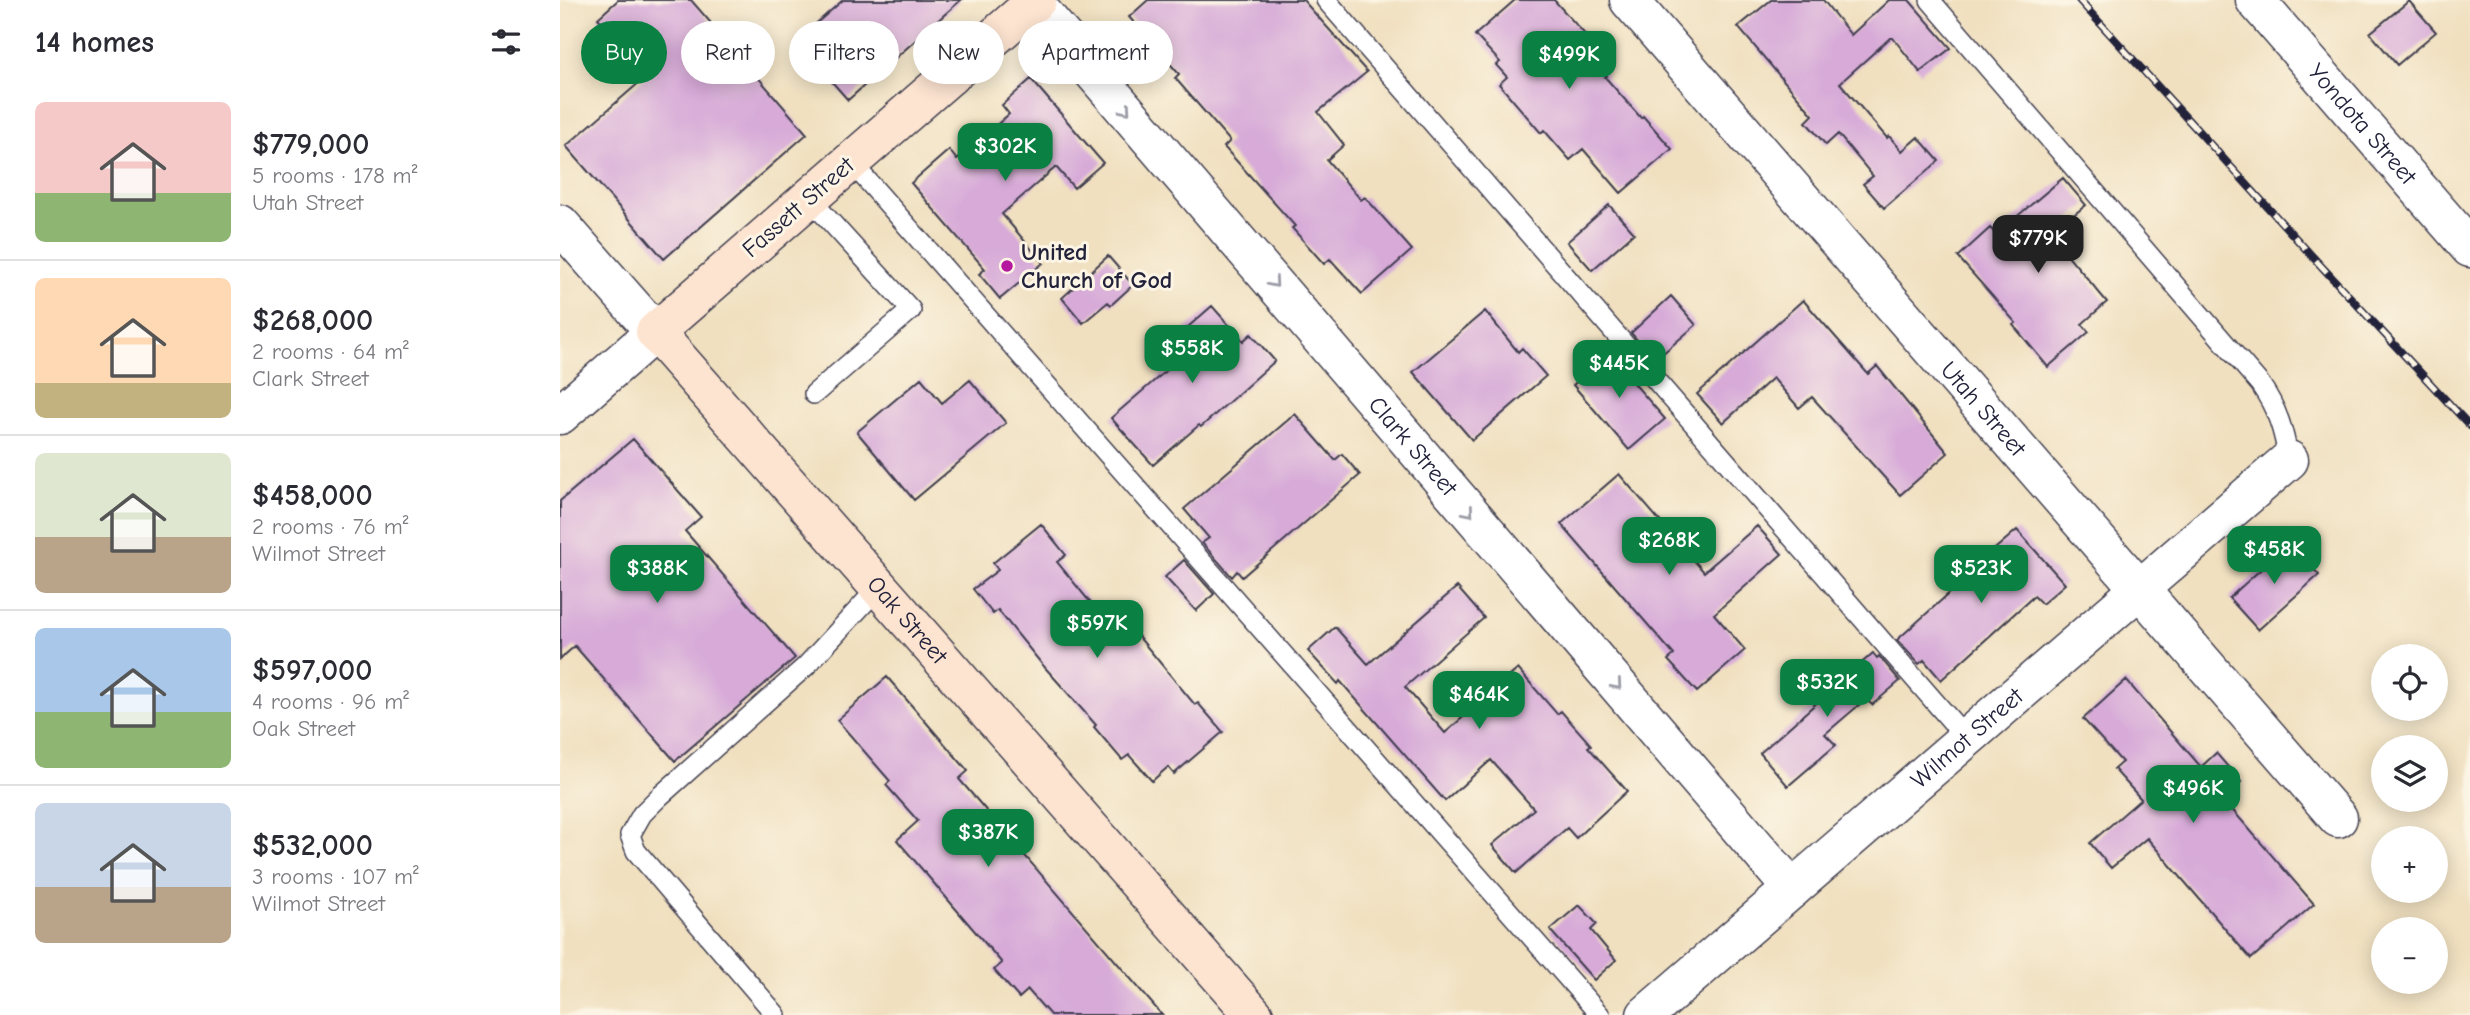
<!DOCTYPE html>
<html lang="en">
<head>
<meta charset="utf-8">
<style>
  :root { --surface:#fff; --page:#f2f2f3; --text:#2b2b33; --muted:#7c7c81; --line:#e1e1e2; --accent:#0b8043 }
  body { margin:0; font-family:"Comic Neue",sans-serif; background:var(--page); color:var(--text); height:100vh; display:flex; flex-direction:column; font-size:26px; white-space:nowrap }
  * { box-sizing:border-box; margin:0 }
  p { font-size:23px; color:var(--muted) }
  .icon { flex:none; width:38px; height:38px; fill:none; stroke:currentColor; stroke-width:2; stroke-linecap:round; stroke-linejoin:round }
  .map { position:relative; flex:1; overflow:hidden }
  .details { display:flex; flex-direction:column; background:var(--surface); width:560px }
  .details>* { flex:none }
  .hud { position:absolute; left:21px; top:21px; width:665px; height:63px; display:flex; gap:14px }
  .fabs { position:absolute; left:1811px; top:644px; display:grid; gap:14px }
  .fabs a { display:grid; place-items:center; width:77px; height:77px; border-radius:50%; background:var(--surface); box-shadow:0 4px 18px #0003; font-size:35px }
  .price { position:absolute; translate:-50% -60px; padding:0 16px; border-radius:14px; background:var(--accent); color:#fff; font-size:23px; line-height:46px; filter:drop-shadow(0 2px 4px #0008) }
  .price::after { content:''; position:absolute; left:50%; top:42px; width:21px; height:16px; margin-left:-10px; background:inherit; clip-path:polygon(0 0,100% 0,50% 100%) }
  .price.on { background:#222; color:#fff }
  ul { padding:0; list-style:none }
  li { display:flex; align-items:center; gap:21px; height:175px; padding:0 35px }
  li+li { border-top:2px solid var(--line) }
  li span { display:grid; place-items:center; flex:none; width:196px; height:140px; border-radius:10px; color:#555 }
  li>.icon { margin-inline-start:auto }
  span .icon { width:84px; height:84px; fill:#fffc; stroke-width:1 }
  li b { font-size:30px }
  h2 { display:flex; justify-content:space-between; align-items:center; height:84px; padding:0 35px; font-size:30px }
  .tag { padding:0 24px; border-radius:32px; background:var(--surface); box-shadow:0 4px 18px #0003; font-size:24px; line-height:63px }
  .tag.on { background:var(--accent); color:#fff }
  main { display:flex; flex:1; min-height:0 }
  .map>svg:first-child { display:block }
  .building { fill:#d7aad8 }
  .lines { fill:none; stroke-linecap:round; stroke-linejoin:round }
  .service-casing { stroke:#413e4f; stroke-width:22 }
  .minor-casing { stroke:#413e4f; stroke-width:41 }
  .tertiary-casing { stroke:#413e4f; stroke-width:41 }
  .secondary-casing { stroke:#413e4f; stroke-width:41 }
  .service { stroke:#fff; stroke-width:19 }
  .minor { stroke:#fff; stroke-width:38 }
  .tertiary { stroke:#fff; stroke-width:38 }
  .secondary { stroke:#fde4d1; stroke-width:38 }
  .rail-casing { stroke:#22223b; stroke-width:8 }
  .rail { stroke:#fcf5e5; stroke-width:5; stroke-dasharray:16; stroke-linecap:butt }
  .oneway { stroke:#9c9ca7 }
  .poi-dot { fill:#b5179e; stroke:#fcf5e5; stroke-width:2.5 }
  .labels { text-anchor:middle; stroke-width:6; stroke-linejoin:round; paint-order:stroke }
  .street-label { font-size:24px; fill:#22223b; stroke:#fcf5e5 }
  .poi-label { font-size:24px; font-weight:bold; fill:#22223b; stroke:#fcf5e5; text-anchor:start }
</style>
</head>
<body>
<main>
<section class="details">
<h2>14 homes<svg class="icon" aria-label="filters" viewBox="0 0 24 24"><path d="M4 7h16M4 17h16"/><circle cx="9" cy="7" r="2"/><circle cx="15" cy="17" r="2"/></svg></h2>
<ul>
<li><span style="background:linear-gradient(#f6c9c9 65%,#8fb573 0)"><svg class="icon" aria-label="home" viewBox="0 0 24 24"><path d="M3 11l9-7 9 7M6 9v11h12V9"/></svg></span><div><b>$779,000</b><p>5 rooms · 178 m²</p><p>Utah Street</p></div></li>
<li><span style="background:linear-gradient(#ffd9b3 75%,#c2b280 0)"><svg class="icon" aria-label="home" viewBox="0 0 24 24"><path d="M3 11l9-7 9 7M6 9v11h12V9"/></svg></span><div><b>$268,000</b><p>2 rooms · 64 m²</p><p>Clark Street</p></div></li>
<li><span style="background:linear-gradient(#dfe7d0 60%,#b9a48a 0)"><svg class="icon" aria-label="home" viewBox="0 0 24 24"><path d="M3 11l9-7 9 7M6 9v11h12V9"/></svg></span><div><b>$458,000</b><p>2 rooms · 76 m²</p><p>Wilmot Street</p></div></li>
<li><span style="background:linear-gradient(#a9c7e8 60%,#8fb573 0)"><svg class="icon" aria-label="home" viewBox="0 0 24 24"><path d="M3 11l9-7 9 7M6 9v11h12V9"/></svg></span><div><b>$597,000</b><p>4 rooms · 96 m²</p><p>Oak Street</p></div></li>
<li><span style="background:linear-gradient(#c9d6e8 60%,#b9a48a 0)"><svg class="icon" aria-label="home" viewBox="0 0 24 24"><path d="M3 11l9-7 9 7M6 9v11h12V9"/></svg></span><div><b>$532,000</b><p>3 rooms · 107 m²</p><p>Wilmot Street</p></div></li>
</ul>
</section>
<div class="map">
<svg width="1910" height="1015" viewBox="0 0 1910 1015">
  <rect width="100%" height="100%" fill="#fcf5e5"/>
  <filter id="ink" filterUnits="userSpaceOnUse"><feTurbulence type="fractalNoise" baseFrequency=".0143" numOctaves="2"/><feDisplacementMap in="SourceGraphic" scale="14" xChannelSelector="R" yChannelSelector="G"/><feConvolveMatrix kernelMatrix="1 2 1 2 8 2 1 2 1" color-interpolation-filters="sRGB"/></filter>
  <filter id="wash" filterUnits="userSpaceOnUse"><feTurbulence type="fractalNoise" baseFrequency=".00686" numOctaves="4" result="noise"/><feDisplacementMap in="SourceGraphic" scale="28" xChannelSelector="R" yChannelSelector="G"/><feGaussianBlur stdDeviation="1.57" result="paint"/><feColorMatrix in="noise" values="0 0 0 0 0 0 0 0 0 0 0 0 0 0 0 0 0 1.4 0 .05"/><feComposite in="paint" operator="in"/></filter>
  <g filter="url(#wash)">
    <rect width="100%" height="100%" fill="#f0e0c0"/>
    <g id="blocks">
      <!-- building -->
      <path class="building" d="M58,0h73l116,134 -143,125 -98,-113 82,-71 -50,-57z
        M283,0h118l-113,100 -52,-59z
        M588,0h155l64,72 -49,40 26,33 -17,15 34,40 4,-3 47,53 -50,44 -32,-35 -6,5 -32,-36 3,-2 -71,-79 6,-6 -55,-63 4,-4 -50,-57z
        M955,0h39l36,40 -9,7 26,29 -2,1 36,41 2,-2 29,33 -51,44 -38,-44 -13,11 -26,-30 -3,3 -42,-49 8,-7 -11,-12 4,-3 -25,-27z
        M1211,0h52l28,35 38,-35h20l42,48 -31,24 -27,-34h-3l-50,45 47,55 2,-2 13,15 16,-14 21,24 -55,47 -21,-24 10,-8 -35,-42 -12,11 -20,-23 7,-7 -75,-88z
        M1849,1l27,31 -39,33 -27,-32z
        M471,79l72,84 -29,25 -18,-21 -54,47 41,49 -43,36 -21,-25 6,-5 -74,-86 38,-33 8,10 52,-46 -7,-9z
        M1503,178l23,27 -36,29 57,68 -25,22 7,8 -41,35 -35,-42 3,-2 -58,-66 32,-29 6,6z
        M1049,205l25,28 -42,37 -25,-28z
        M548,256l25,29 -22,20 -3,-3 -25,21 -21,-25z
        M1111,296l25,29 -41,35 -24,-27z
        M1243,300l65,74 9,-8 71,87 -48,42 -88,-98 -13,11 -26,-30 -50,45 -26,-29z
        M652,306l31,35 8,-7 24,27 -74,66 -2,-2 -46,40 -42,-47 57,-49 -12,-14z
        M925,311l33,41 4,-4 24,28 -74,64 -59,-68z
        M1053,349l23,27 -5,4 34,39 -36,31 -56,-65z
        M361,378l21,25 28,-23 36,43 -92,77 -57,-68z
        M735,414l40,46 7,-6 18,21 -118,102 -5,-6 -5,6 -30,-34 7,-5 -25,-29z
        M73,439l68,78 -16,14 110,127 -120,103 -100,-115 -15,13v-158z
        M1059,474l85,98 53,-46 25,28 -68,60 31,36 -48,42 -29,-32 6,-5 -113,-131z
        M481,524l25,31 -9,7 55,67 12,-10 71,86 3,-2 25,29 -49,42 -6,-7 -16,14 -23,-26 -7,5 -28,-33 2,-2 -55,-62 -43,-53 -5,4 -20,-25 25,-19 -5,-7z
        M1457,530l48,54 -23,20 -8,-8 -93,84 -17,-20 -5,4 -22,-24 58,-52 -2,-3z
        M1730,543l29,32 -61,55 -29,-32z
        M624,560l30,34 -18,17 -31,-34z
        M897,587l27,31 -79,69 40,46 73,-64 39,45 4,-3 30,34 -3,2 39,44 -51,47 -9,-10 -51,45 -24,-28 42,-36 -43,-49 -46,41 -105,-120 -2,3 -30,-33 27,-24 33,37z
        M1313,653l4,5 2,-2 21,25 -28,24 -6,-6 -41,35 11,11 -48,41 -28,-33z
        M327,677l81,94 -9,8 203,236h-112l-22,-25 -9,8 -25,-28 8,-7 -105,-123 21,-19 -32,-36 4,-4 -53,-61z
        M1566,680l75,87 15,-14 25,29 -18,17 91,105 -63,55 -104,-121 -36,30 -21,-25 51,-44 -27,-30 8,-7 -39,-43z
        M1019,905l18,19 -6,6 25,30 -22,20 -44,-50z"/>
    </g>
  </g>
  <g filter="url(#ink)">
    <use href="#blocks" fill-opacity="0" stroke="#413e4f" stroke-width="2"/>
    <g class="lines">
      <defs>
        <path id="service" d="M766,0l641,739
          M1370,0l330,384c18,26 23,45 29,76
          M291,162l749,853
          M248,197l103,113 -97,84
          M216,1015l-140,-164 -6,-16 12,-21 17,-17 147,-131 73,-79"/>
        <g id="minor">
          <path id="s1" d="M1069,0l709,818"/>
          <path id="s2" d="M1695,0l215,248"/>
          <path id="s3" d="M474,3l758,886"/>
          <path id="s4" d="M1086,1015l643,-555"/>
        </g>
        <path id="tertiary" d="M0,224l95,108 -95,83"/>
        <g id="secondary">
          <path id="s5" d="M477,0l-382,332 599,683"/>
        </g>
      </defs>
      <!-- service casing -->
      <use href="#service" class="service-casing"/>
      <!-- minor casing -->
      <use href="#minor" class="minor-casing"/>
      <!-- tertiary casing -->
      <use href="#tertiary" class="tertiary-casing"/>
      <!-- secondary casing -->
      <use href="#secondary" class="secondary-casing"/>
      <!-- service -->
      <use href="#service" class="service"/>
      <!-- minor -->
      <use href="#minor" class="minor"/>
      <!-- tertiary -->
      <use href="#tertiary" class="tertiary"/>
      <!-- secondary -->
      <use href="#secondary" class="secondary"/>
      <defs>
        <path id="rail" d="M1519,0l243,267 148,159"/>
      </defs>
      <!-- rail casing -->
      <use href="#rail" class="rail-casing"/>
      <!-- rail -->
      <use href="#rail" class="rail"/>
    </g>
    <!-- one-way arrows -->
    <defs><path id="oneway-chevron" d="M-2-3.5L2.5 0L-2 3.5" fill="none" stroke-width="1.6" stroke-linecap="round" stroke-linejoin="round" transform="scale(1.75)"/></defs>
    <g class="oneway">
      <use href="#oneway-chevron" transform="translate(566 110) rotate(49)"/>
      <use href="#oneway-chevron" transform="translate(714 283) rotate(49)"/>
      <use href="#oneway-chevron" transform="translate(909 512) rotate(49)"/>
      <use href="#oneway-chevron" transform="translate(1057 685) rotate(49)"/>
    </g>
  </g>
  <!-- markers -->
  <circle class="poi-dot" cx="447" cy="266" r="7"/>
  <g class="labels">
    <!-- street labels -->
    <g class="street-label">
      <text dy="8" stroke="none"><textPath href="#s2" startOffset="164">Yondota Street</textPath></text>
      <text transform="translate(238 207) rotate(-41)" y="8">Fassett Street</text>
      <text dy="8" stroke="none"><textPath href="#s1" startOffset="541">Utah Street</textPath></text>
      <text dy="8" stroke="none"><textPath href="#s3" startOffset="583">Clark Street</textPath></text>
      <text dy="8" stroke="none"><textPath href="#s5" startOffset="889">Oak Street</textPath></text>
      <text dy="8" stroke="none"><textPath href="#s4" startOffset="424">Wilmot Street</textPath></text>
    </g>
    <!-- poi labels -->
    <g class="poi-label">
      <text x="461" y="260">United<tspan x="461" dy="28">Church of God</tspan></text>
    </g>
  </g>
</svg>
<div class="fabs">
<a><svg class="icon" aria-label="locate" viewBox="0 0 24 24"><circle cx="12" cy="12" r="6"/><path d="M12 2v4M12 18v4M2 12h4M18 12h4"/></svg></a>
<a><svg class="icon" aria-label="layers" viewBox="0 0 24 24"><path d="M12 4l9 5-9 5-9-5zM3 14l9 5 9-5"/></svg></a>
<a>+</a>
<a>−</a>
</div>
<b class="price" style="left:1009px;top:91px">$499K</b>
<b class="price" style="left:445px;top:183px">$302K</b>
<b class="price on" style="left:1478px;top:275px">$779K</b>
<b class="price" style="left:632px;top:385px">$558K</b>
<b class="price" style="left:1059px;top:400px">$445K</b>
<b class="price" style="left:1109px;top:577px">$268K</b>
<b class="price" style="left:1714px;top:586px">$458K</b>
<b class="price" style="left:97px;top:605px">$388K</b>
<b class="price" style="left:1421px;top:605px">$523K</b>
<b class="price" style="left:537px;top:660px">$597K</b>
<b class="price" style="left:1267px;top:719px">$532K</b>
<b class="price" style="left:919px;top:731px">$464K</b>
<b class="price" style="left:1633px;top:825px">$496K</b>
<b class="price" style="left:428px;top:869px">$387K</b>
<div class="hud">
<a class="tag on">Buy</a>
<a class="tag">Rent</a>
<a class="tag">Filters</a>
<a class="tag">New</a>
<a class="tag">Apartment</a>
</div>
</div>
</main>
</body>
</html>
